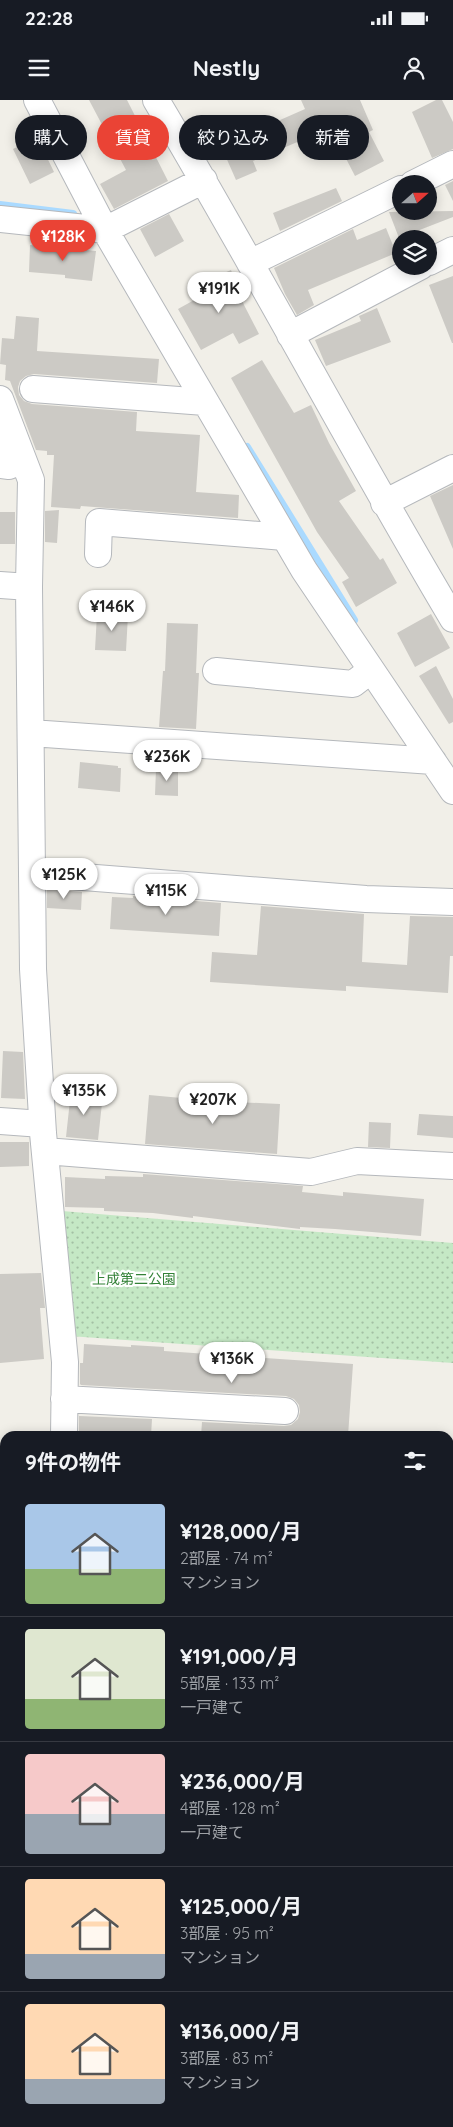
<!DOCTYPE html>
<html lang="ja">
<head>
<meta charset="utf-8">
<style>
  :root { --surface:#171b24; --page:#20242c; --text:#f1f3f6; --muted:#9ea1a6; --line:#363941; --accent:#ea4335 }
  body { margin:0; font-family:Quicksand,"Noto Sans JP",sans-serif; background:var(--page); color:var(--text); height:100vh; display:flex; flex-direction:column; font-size:19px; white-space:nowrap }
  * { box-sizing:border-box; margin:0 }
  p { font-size:16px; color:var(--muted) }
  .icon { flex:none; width:28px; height:28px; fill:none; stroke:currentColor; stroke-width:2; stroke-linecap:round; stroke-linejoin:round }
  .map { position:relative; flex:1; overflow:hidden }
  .side { position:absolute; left:0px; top:1331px; width:454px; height:696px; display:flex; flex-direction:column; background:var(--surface); border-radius:15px 15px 0 0; box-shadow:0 2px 12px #0003 }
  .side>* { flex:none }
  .hud { position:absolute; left:15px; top:15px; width:424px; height:45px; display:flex; gap:10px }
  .needle { width:32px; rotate:69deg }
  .tools { position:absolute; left:392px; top:75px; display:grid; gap:10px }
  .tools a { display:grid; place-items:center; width:45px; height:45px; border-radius:50%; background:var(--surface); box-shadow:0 2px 12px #0003; font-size:25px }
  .price { position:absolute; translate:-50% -42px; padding:0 11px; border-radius:18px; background:#fff; color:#222; font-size:16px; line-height:32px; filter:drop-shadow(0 1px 2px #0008) }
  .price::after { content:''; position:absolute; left:50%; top:30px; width:15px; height:11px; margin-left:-8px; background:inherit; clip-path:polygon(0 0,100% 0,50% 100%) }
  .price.current { background:var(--accent); color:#fff }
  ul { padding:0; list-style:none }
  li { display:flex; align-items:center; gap:15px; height:125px; padding:0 25px }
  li+li { border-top:1px solid var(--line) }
  li span { display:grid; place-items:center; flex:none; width:140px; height:100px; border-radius:5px; color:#555 }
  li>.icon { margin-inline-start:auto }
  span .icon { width:60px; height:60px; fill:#fffc; stroke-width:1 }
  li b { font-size:21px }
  h2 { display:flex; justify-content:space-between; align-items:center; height:60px; padding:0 25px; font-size:21px }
  .tag { padding:0 18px; border-radius:22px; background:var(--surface); box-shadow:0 2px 12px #0003; font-size:18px; line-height:45px }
  .tag.current { background:var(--accent); color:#fff }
  .status { display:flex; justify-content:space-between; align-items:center; height:35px; padding:0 25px; background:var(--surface); direction:ltr }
  .status svg { height:14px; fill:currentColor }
  header { display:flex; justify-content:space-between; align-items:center; height:65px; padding:0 25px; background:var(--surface); font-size:22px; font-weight:700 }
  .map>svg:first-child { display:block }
  .grass { fill:url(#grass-dots) }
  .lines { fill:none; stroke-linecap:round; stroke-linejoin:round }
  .stream { stroke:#aadaff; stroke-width:8 }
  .building { fill:#cccac5 }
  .minor-casing { stroke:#b5b8bc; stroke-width:28 }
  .minor { stroke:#fff; stroke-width:26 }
  .labels { text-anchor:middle; stroke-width:4.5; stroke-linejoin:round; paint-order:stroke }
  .park-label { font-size:14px; fill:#348238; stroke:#fff }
</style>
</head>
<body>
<div class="status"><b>22:28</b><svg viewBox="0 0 49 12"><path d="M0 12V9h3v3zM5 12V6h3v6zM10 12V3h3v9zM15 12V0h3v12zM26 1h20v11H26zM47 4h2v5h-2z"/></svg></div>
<header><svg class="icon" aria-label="menu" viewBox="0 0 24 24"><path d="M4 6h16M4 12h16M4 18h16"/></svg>Nestly<svg class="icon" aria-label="person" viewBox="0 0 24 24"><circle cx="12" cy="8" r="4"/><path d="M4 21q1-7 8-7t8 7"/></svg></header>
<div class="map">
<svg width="453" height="2027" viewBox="0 0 453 2027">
  <defs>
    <pattern id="grass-dots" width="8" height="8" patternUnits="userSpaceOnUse" patternTransform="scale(1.25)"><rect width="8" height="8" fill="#c5e8c5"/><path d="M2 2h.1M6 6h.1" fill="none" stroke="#a3c0a4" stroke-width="1.8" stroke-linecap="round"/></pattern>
  </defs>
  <rect width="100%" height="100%" fill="#f1efe8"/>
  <!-- grass -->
  <path class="grass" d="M62,1111l391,32v120l-384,-27z"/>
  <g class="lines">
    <!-- stream -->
    <path class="stream" d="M0,105l73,9
      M247,347l107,173
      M0,1395h5
      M449,1426h4"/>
  </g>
  <!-- building -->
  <path class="building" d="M89,0h38l41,81 -54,28 -14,-25 26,-14z
    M301,0h59l13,30 -4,2 15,29 -29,15 -16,-31 -16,6 -7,-17 -63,27 4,10 -21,9 -15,-34 84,-37z
    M436,0h6l11,22v27l-21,9 -20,-46z
    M37,37l17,35 -24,12 -17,-35z
    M453,81v20l-8,-16z
    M336,88l6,13 -62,30 -7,-18z
    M453,111v6l-54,21 -10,-26z
    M169,114l15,27 -29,16 -15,-28z
    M386,128l10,25 -88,37 6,15 -17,10 -12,-21 -11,-26 79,-39 4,11z
    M30,145l66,6 -4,30 -27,-3v-3l-36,-3z
    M231,170l13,35 15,29 -20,10 -6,-11 -32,17 -23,-41 36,-20 -4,-10z
    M453,176v67h-1l-23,-58z
    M377,208l14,34 -65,24 -11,-26 46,-19 -2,-5z
    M16,216l23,2 -2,33 122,8 -2,24 -123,-9 -8,2 -6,5 -2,6 1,8 5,6 8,3 105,8 -1,19 64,4 -4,57 43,3 -1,23 -157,-12 -1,3 -29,-2 3,-52h-7v-4l-11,-1 -26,-69 -5,-1 1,-15 -6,-1 2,-26 12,1z
    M262,260l32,53 17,-8 18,38 27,48 -17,10 41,59 3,-2 14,25 -41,24 -14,-25 7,-4 -32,-46 -86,-154z
    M453,385v64l-23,-53z
    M59,410l-2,33 -12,-1v-31z
    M0,412h15v32h-15z
    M97,514l31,1 -2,36 -31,-1z
    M431,514l19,34 -35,19 -18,-34z
    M167,523l31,1 -2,49h3l-3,56 -37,-2 4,-56h2z
    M436,566l17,33v23l-4,2 -30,-48z
    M80,662l38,4v2h3l-1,24 -42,-4z
    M156,669h22v27l-23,-1z
    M47,789l35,3 -1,18 -34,-2z
    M133,796l88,7 -2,33 -109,-7 2,-32 21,1z
    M261,806l103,8 -2,48 45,3 3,-49 43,1v39h-3l-2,37 -102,-7v5l-136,-9 2,-30 45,3z
    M3,951l20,1 2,47 -24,-1z
    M71,991l32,3 -5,46 -32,-3z
    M149,995l65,6 66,3 -3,50 -132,-10z
    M419,1014l34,2v22l-36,-3z
    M369,1022l22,1 -1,25 -22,-1z
    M0,1042h29v24l-29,1z
    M143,1074l160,12 -1,6 41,4v-4l81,7 -3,37 -86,-7 -35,-2v2l-107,-13v2l-40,-5 -49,-2v-3l-39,-1v-30l40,2v-3l38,1z
    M41,1173l4,35h-5l4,51 -44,4v-89z
    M84,1244l47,3v-2l33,2v4l189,13 -5,72h-147l1,-14 82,4 7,-1 7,-6 2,-7 -1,-7 -5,-6 -8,-3 -205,-11 -1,-1v-21h3z
    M79,1316l73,3 -1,17h-72z"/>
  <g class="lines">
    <defs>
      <path id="minor" d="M37,0l68,130 199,340 149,221
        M156,0c102,171 195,348 297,519
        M413,84l40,-20
        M0,119l105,11 99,-50
        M429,162l24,-12
        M250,163l151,-74
        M290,235l131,-69
        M33,289l172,13
        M0,299l31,81 -2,107
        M0,343l9,23 -9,-1
        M384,403l69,-35
        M98,454l1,-32 185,15
        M0,485l29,2 4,382 10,164 22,229 -1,74
        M216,571l137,13 18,-14
        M31,633l402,28
        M32,773l334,26 87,3
        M0,1021l42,3
        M45,1051l266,21 46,-11 96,5
        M64,1299l221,12
        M0,1380h5
        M449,1408l4,1
        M0,1565h5
        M0,1705l5,1
        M449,1789l4,1
        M449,1854h4
        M65,2022v5"/>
    </defs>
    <!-- minor casing -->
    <use href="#minor" class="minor-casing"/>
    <!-- minor -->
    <use href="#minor" class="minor"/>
  </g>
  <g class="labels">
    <!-- park labels -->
    <g class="park-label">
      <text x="134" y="1184">上成第二公園</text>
    </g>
  </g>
</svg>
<div class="tools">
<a><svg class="needle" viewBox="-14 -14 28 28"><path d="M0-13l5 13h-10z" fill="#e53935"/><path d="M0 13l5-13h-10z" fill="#9ea1a6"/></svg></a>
<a><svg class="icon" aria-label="layers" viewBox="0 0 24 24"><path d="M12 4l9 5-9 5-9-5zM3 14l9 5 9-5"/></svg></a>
</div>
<b class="price current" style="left:63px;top:162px">¥128K</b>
<b class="price" style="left:219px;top:214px">¥191K</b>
<b class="price" style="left:112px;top:532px">¥146K</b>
<b class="price" style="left:167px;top:682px">¥236K</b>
<b class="price" style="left:64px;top:800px">¥125K</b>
<b class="price" style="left:166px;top:816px">¥115K</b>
<b class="price" style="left:84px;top:1016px">¥135K</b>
<b class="price" style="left:213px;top:1025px">¥207K</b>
<b class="price" style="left:232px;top:1284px">¥136K</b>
<div class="hud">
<a class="tag">購入</a>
<a class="tag current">賃貸</a>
<a class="tag">絞り込み</a>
<a class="tag">新着</a>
</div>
<section class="side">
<h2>9件の物件<svg class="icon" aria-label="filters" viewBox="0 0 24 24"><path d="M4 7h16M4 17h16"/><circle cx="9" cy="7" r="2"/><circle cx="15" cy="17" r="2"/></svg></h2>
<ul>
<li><span style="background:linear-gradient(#a9c7e8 65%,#8fb573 0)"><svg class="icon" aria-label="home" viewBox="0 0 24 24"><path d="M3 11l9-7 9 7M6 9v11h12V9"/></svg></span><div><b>¥128,000/月</b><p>2部屋 · 74 m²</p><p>マンション</p></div></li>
<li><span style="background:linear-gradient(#dfe7d0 70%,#8fb573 0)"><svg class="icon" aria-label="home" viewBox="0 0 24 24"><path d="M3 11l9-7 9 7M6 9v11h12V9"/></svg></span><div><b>¥191,000/月</b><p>5部屋 · 133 m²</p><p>一戸建て</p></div></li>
<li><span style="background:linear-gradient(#f6c9c9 60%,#9aa5b1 0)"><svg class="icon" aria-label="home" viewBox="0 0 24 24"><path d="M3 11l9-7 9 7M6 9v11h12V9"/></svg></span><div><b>¥236,000/月</b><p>4部屋 · 128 m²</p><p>一戸建て</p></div></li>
<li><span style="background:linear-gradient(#ffd9b3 75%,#9aa5b1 0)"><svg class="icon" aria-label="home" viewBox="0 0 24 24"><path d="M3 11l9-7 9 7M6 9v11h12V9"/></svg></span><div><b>¥125,000/月</b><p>3部屋 · 95 m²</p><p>マンション</p></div></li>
<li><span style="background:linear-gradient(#ffd9b3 75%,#9aa5b1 0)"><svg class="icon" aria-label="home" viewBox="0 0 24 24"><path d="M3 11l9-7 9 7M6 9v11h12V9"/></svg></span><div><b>¥136,000/月</b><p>3部屋 · 83 m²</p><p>マンション</p></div></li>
</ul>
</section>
</div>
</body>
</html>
